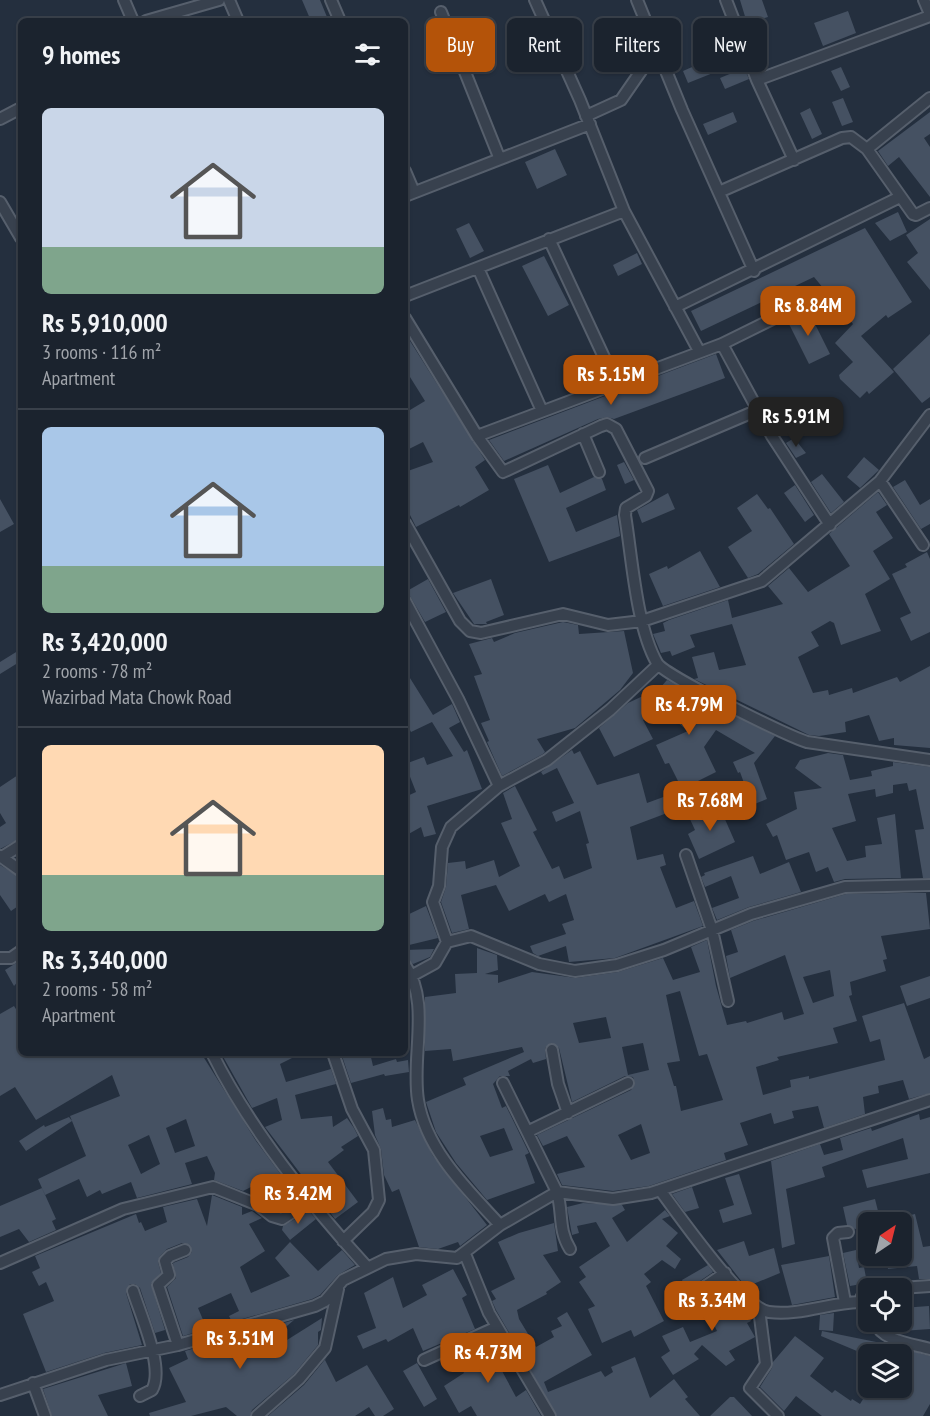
<!DOCTYPE html>
<html lang="en">
<head>
<meta charset="utf-8">
<style>
  :root { --surface:#1b232e; --page:#242b36; --text:#f1f3f6; --muted:#a0a4aa; --line:#39404a; --accent:#b45309 }
  body { margin:0; font-family:"PT Sans Narrow",sans-serif; background:var(--page); color:var(--text); height:100vh; display:flex; flex-direction:column; font-size:22px; white-space:nowrap }
  * { box-sizing:border-box; margin:0 }
  p { font-size:20px; color:var(--muted) }
  .icon { flex:none; width:33px; height:33px; fill:none; stroke:currentColor; stroke-width:2; stroke-linecap:round; stroke-linejoin:round }
  .map { position:relative; flex:1; overflow:hidden }
  .side { position:absolute; left:18px; top:18px; width:390px; height:1038px; display:flex; flex-direction:column; background:var(--surface); border-radius:9px; box-shadow:0 2px 4px #0004,0 0 0 2px var(--line) }
  .side>* { flex:none }
  .hud { position:absolute; left:426px; top:18px; width:414px; height:54px; display:flex; gap:12px }
  .needle { width:39px; rotate:35deg }
  .fabs { position:absolute; left:858px; top:1212px; display:grid; gap:12px }
  .fabs a { display:grid; place-items:center; width:54px; height:54px; border-radius:9px; background:var(--surface); box-shadow:0 2px 4px #0004,0 0 0 2px var(--line); font-size:30px }
  .price { position:absolute; translate:-50% -51px; padding:0 14px; border-radius:12px; background:var(--accent); color:#fff; font-size:20px; line-height:39px; filter:drop-shadow(0 2px 3px #0008) }
  .price::after { content:''; position:absolute; left:50%; top:36px; width:18px; height:14px; margin-left:-9px; background:inherit; clip-path:polygon(0 0,100% 0,50% 100%) }
  .price.current { background:#222; color:#fff }
  ul { padding:0; list-style:none }
  li { display:grid; align-content:center; gap:12px; height:318px; padding:0 24px }
  li+li { border-top:2px solid var(--line) }
  li span { display:grid; place-items:center; height:186px; border-radius:9px; color:#555 }
  li>.icon { margin-inline-start:auto }
  span .icon { width:108px; height:108px; fill:#fffc; stroke-width:1 }
  li b { font-size:26px }
  h2 { display:flex; justify-content:space-between; align-items:center; height:72px; padding:0 24px; font-size:26px }
  .tag { padding:0 21px; border-radius:9px; background:var(--surface); box-shadow:0 2px 4px #0004,0 0 0 2px var(--line); font-size:21px; line-height:54px }
  .tag.current { background:var(--accent); color:#fff }
  .map>svg:first-child { display:block }
  .building { fill:#455162; fill-rule:evenodd }
  .lines { fill:none; stroke-linecap:round; stroke-linejoin:round }
  .street-casing { stroke:#565f6c; stroke-width:14 }
  .street { stroke:#38414e; stroke-width:10 }
</style>
</head>
<body>
<div class="map">
<svg width="930" height="1416" viewBox="0 0 930 1416">
  <rect width="100%" height="100%" fill="#242f3e"/>
  <!-- building -->
  <path class="building" d="M302,0h18l7,17 -16,4z
    M740,0h22l6,17 -21,6z
    M848,11l8,22 -33,13 -9,-23z
    M708,60l5,13 -25,10 -5,-12z
    M841,67l9,20 -9,4 -10,-20z
    M744,68l5,11 -24,10 -5,-11z
    M843,98l10,24 -11,4 -10,-24z
    M810,108l12,26 -10,5 -12,-26z
    M733,112l4,10 -29,13 -5,-11z
    M930,112v22l-6,4 6,9v50l-31,-40 -11,9 -10,-15z
    M555,149l12,26 -30,14 -12,-27z
    M898,212l9,20 -17,9 -15,-18z
    M930,219v71l-23,-28 11,-9 -12,-18z
    M469,223l15,28 -14,7 -14,-29z
    M865,228l47,74 -24,16 -2,-3 -25,21 33,36 -25,22 -2,-3 -7,7 -20,-19 -1,-4 14,-13 -18,-19 18,-19 -39,-47 -113,54 -10,-20z
    M637,253l5,11 -24,12 -5,-11z
    M544,256l25,49 -21,11 -26,-50z
    M808,310l22,44 -21,10 -22,-44z
    M405,333l80,127 -10,7 14,23 -29,17 -1,-2 -43,22 -11,-22v-33l28,-10 -10,-20 -18,9v-38l20,-12 -20,-32z
    M930,334v63l-8,6 -29,-34z
    M716,354l9,24 -111,41 -7,-2 -9,2 -94,42 -15,-21z
    M794,438l12,15 -10,5 -10,-15z
    M864,457l15,13 -19,18 -13,-11z
    M624,462l10,18 -9,4 -8,-19z
    M548,465l12,28 34,-16 8,2 4,11 -40,18 10,24 41,-17 3,21 -71,26 -35,-83z
    M822,474l22,28 -13,11 -20,-31z
    M905,480l15,25 10,-6v25l-9,5 -28,-42z
    M795,485l19,30 -9,7 -21,-29z
    M878,492l9,13 -11,7 17,26 -20,13 17,28 -25,15 16,37 -40,14 -7,-22 -4,-2 -19,11 8,14 -21,11 15,36 15,-3 1,5 23,-7 1,5 44,-16 3,5 30,-16v82l-36,-3v-7l-15,3 -10,-26 -24,7 1,10 -27,4 -10,-1 -115,-56 4,-1 -6,-21 22,-5 5,18 27,-5 -14,-41 -42,11 5,12 -23,9 -2,-5 -9,2 -8,-19 12,-3 -2,-8 6,-3 59,-20 4,18 51,-14 -15,-18 21,-18 19,24 42,-26 -21,-32z
    M668,493l7,16 -33,14 -5,-13z
    M757,494l11,15 2,-1 24,36 -36,30 -10,4 -20,-31 24,-16 -15,-23z
    M0,499l14,25 -14,8z
    M700,551l20,36 -57,19 -14,-32 18,-8 1,3z
    M927,552l3,7v73l-19,9 -11,-23 11,-5 -19,-39 15,-7 -2,-3z
    M428,579l18,33 -21,10 -18,-31z
    M491,579l13,36 -18,7 1,2h-13l-21,-31z
    M563,622l15,3 1,9 45,-3 9,42 -13,17 -45,38 -38,11 8,13 -2,2 -41,22 -15,-34 2,-1 -8,-18 9,-3 -16,-44 8,-2 -13,-30 23,-6 2,4 21,-9z
    M21,649v12l-21,13v-12z
    M405,670l28,45 19,-11 8,18 -11,6 15,24 3,-2 15,39 -55,17 9,28 -12,3 -3,-10 -16,9v-39l11,-5 -11,-28 19,-7 3,8 26,-9 -21,-34 -21,10 -6,-12z
    M667,680l108,56 -21,27 13,36 -15,6 -12,-33 -2,1 -5,-11 22,-9 -39,-23 -12,17 12,25 -34,17 -13,-26 -4,1 -9,-19 32,-14 -11,-9 4,-5 -13,-11 -25,14 10,19 -39,18 -15,-29 29,-25 32,-15z
    M572,750l2,4 6,-3 17,34 42,-12 8,30 30,-11 6,15 -53,20 7,33 26,-6 3,11 -6,2 16,41 18,-7 9,25 -88,32 -46,4 -3,-16 -28,10 -5,-3 -3,-7 36,-12 -4,-10 12,-4 -8,-26 -17,8 -4,-8 -36,17 -13,-26 -35,10 8,34 -17,4 -11,-31 5,-15 2,-24 17,-2 1,8 28,-9 5,17 21,-11 -19,-43 11,-4 -9,-26 12,-7 22,44 -4,2 19,37 7,-3 5,13 28,-11 -6,-24 3,-1 -9,-32 -24,11 -4,-10 22,-9 -17,-35 -14,7 -2,-3z
    M828,753l15,2 7,25 22,-4 -1,-5 22,-5v-4l37,5v111h-7l-8,-48 9,-1 -8,-40 -7,2 -2,-8 -14,2v8l-17,4 -1,-8 -27,5 8,27 -24,7 15,33 19,-4 -1,-11 17,-2 -5,-26 18,-4 6,64 -56,1 -11,3 -6,-15 -12,5 -7,-20 -23,8 -9,-25 -4,2 -7,-13 31,-15 -3,-17 28,-4 -27,-20 5,-8z
    M21,773v65l-21,11v-22l6,-4 -6,-10v-26z
    M715,805l6,14 3,-2 11,25 -36,17 -11,-25 7,-4 -6,-13z
    M753,856l7,18 29,-12 12,30 -52,15 -32,13 -5,-12 27,-10 -8,-22 -26,11 -4,-10 4,-2 -1,-2z
    M0,865l21,13v26l-10,7 -11,-16z
    M902,893h24l4,36 -49,7 6,23 -4,1 3,11 -36,11 2,13 -3,1 8,25 -24,7 5,15 -61,14 2,3 -23,7 7,28 28,-8 -1,-7 19,-4v3l76,-19 -5,-21 -10,3 -8,-26 42,-13 20,56 6,-3v37l-21,6 -6,-19 -25,6 1,7 -16,4 2,17 -41,14 -6,-22 -26,5 2,7 -20,6 -3,-11 -31,10 8,22 -24,8 2,7 -77,26 -36,5 -51,-6 -5,-11 28,-7 -18,-31 -24,10 -6,-11 94,-45 4,-7 -2,-6 -8,-1 -53,26 -13,-54 -8,-5 -6,5 1,11 -13,4 -2,-4 -23,12 2,5h-10l-7,8 9,24 4,-2 23,47 -4,2 10,28 -48,17 -31,-37 -20,-31 -10,-30 40,-17 -3,-7 61,-26 -2,-5 -69,14 -2,-12 -26,2v-54l31,-4 -1,-19 22,-1v-25l20,7 1,15 -13,4 13,1v8l34,-11 44,6 42,-6 45,-14 10,22 27,-8 -9,-25 16,-7 9,46 11,39 19,-4 1,2 35,-11 2,8 20,-6 -19,-59 -55,23 -4,-22 12,-4 -7,-22 22,-9 93,-27zM830,970l4,26 -21,7 -10,-26zM680,991l19,65 8,-2 16,46 -42,11 -5,-25h-2l-7,-23 13,-2 -14,-66zM606,1017l5,21 -32,5 -6,-20zM643,1043l6,27 -21,5 -6,-28zM641,1124l9,29 -19,7 -13,-25zM504,1128l9,22 -23,7 -10,-21z
    M426,906l12,32 -33,8v-30z
    M434,949l-4,8 -17,7 -8,-6v-8z
    M21,960v18l-7,8 -9,-16z
    M930,976v22l-23,8 -7,-20z
    M14,1006l7,11v36h180l55,88 43,58 -18,12 -5,-2 -8,-6 -11,-19 -14,7 -29,-11 1,-7 -8,-17 -22,7 7,21 -55,14 -6,-16 -29,12 -2,-4 -13,7 -8,-18 -34,16 -7,-16 48,-23 -14,-35 -46,30 -7,-10 25,-16 1,2 24,-10 3,4 -2,-5 50,-20 -8,-21 -76,45 -21,-33 -15,9v-82zM186,1119l9,27 -20,7 -9,-25zM149,1135l11,29 -19,10 -13,-29z
    M221,1053h81l-22,11 6,18 45,-13 5,15 -41,11 6,24 31,-3 1,11 14,-9 7,10 4,8 -17,11 3,3 -16,12 30,40 -23,17 -70,-92 17,-7 -5,-22 -25,10z
    M341,1053h29l3,13 23,-7 1,3 11,-2 1,12 -24,4 -1,-2 -33,9z
    M383,1108l3,12 5,-1 1,8 23,-7 18,36 54,69 -27,21 -2,-4 -20,7 -19,-2 -20,-58 -7,3 -8,-17 -3,-26 -6,-14 -3,-24z
    M919,1114l1,6 10,-3v56l-63,15 -5,-18 46,-11 -5,-21 -81,29 3,10 -39,12 9,55 -13,4 -11,-87 49,-17 4,11 19,-5 -3,-12 31,-10 1,3z
    M739,1174l13,40 -29,9 -4,-13 15,-5 -9,-27z
    M692,1187l7,21 -14,4 -13,-18z
    M42,1188l14,31 -4,2 4,9 -27,12 -10,-13 -19,8v-31z
    M212,1195l30,12v8l10,-4 10,7 -13,6 16,27 -25,16 11,26 39,-17 -15,-18 15,-16 28,29 24,-21 13,15 -17,10 -18,20 -8,4 -80,23 -3,-6 10,-5 -8,-18 -33,15 9,21 -24,7 -16,-49 9,-9 -3,-15 15,-6 4,-5 -2,-7 -8,-2 -15,6 -7,7 -2,6 3,11 -10,11 14,46 -10,3 -15,-45 -5,-4h-5l-4,9 16,52 -38,8 -58,19 -23,-58 31,-13 -8,-19 -7,4 -7,-14 8,-4 -5,-12 101,-42 3,9 2,-1 4,9 22,-9 -4,-15 34,-8 10,27z
    M875,1199l5,20 -17,4 1,4 -9,2 -8,-4 -4,-18z
    M583,1203l39,2 3,5 -13,8 15,24 38,-32 5,6 -8,3 16,14 -12,13 15,13 -6,10 -13,-9 -18,14 7,8 -5,4 18,35 -30,16 -3,-7 -29,13 -14,-34 7,-3 -16,-24 7,-5 -7,-10 31,-21 -14,-24 -19,4 2,7 -7,2 -5,-28z
    M309,1211l7,8 -26,21 -8,-10 1,-4z
    M915,1214l8,33 7,-1v33h-11l-2,-13 -29,3 -2,-13h16v-39z
    M554,1223l4,28 -15,4 18,27 -15,10 1,2 -30,16 2,9 17,28 18,-10 -3,-6 11,-5 -5,-8 10,-6 25,43 -48,27 4,10 53,-21 4,6 8,-5 -2,-5 24,-10 15,41 24,-19 14,18 -3,2 15,17h-143l-61,-106 -4,-9 4,-2 -5,-8 24,-12 -17,-37 21,-9z
    M744,1241l5,15 25,-8 6,25 -34,14 -29,-37z
    M856,1250l3,18 5,-1 3,16 -17,3 -7,-33z
    M829,1256l6,41 -43,8 -11,-40z
    M708,1265l5,7 -26,18 -5,-10z
    M453,1269l14,26 -5,3 13,31 -52,22 -10,-23 -25,14 -2,-3 -23,10 -6,-13 19,-8 -12,-35 29,-16 10,31 24,-13 -5,-10z
    M723,1284l17,17 11,20 -4,2 8,14 -26,14 6,9 -9,6 -24,-21 -8,9 5,5 -26,16 -12,-18 9,-6 -8,-15 21,-9 7,15 27,-11 -16,-33z
    M929,1306l1,23 -28,2v-23z
    M834,1313l-1,18 -14,-1 1,-15z
    M322,1318l-1,12 -3,2v13l-24,29 -42,36 -2,6h-13l-11,-9 -35,9h-41l-1,-3 37,-11 -17,-34 19,-9 -3,-8 109,-31 -13,11 6,9z
    M822,1331l64,13 44,12v48l-7,12h-101l-26,-20 -12,15 -24,-24 12,-19 1,-6 22,-26 29,22 -14,18 22,17 3,-3 16,11 1,-2 8,5 10,-16h32v-34h-38l-43,-18z
    M494,1336l17,30 -9,5 14,26 10,-7 15,26h-64l-6,-10 -12,7 -15,-27 20,-13 -9,-19z
    M327,1357l-2,3 11,22 31,-17 27,44 -11,7h-8l-6,-9 -14,9h-87l36,-31z
    M126,1363l6,23 -34,9 10,21h-56l-9,-27z
    M417,1363l20,36 -13,8 -21,-36z
    M730,1397h4l18,19h-42z"/>
  <g class="lines">
    <defs>
      <path id="street" d="M124,0l9,21
        M229,0l9,21
        M331,0l9,21
        M535,0l45,100 44,111 75,140
        M637,0l45,110 72,161
        M726,0l31,80 37,80
        M924,0l6,14
        M441,12l58,145
        M146,21l73,-21
        M757,80l173,-64
        M586,116l35,-16 20,-29 14,-27
        M0,119l21,-11
        M867,149l46,65 3,1 14,-7
        M405,171l9,21
        M719,192l123,-54 9,-1 16,12 63,-51
        M405,196l185,-72
        M0,202l21,36
        M549,239l67,144
        M478,268l64,143
        M405,296l219,-85
        M675,307l225,-110
        M405,318l72,118 26,36 98,-46 6,-2 9,5 32,62 -2,5 -20,12 -1,7c7,42 11,111 32,148 8,13 129,72 150,79l123,18
        M722,344l50,92 58,89
        M583,434l16,38
        M477,436l245,-92 95,-47
        M645,458l113,-48
        M880,481l43,64
        M405,523l55,98 10,10 11,2 82,-19 45,11 34,-4 120,-40 118,-100 50,-66
        M405,601l53,98 41,87
        M686,855l26,75 16,71
        M0,856l21,15
        M2,857l19,-12
        M447,942l-14,-40 6,-16 3,-39 9,-20 48,-41 48,-26 63,-50 48,-45
        M0,958h11l10,-7
        M405,965c26,37 6,92 13,135 8,50 49,89 82,125
        M413,975l22,-12 12,-21 24,-6 68,28 36,7 42,-6 47,-15 87,-36 94,-27 85,-2
        M552,1050l6,34 10,29
        M212,1053c36,73 100,154 155,214
        M333,1053l19,56 22,41 5,50 -6,12 -30,29
        M503,1083l54,109c6,20 1,38 13,57
        M529,1131l99,-48
        M660,1190c18,24 84,119 109,122 30,4 60,-9 90,-10l9,4
        M465,1254l24,59 61,103
        M0,1263l123,-54 90,-22 45,18 14,11 10,3 29,-19
        M901,1288l29,-2
        M133,1291c7,23 32,77 19,99l-12,6
        M684,1301l41,-28
        M845,1302l-12,-64 5,-5 10,-1
        M859,1302l5,-9 4,-1
        M759,1309l7,55 -16,24 28,28
        M875,1322c6,19 38,22 55,27
        M178,1345l-20,-60 11,-10 -4,-14 5,-5 15,-6
        M424,1360l73,-33
        M33,1383l12,33
        M0,1395l106,-35 72,-15 137,-39 10,-5 18,-21 43,-21 30,-5 41,4 43,-33 57,-33 56,7 38,-6 279,-93
        M257,1416l42,-37 26,-31 13,-59"/>
    </defs>
    <!-- street casing -->
    <use href="#street" class="street-casing"/>
    <!-- street -->
    <use href="#street" class="street"/>
  </g>
</svg>
<div class="fabs">
<a><svg class="needle" viewBox="-14 -14 28 28"><path d="M0-13l5 13h-10z" fill="#e53935"/><path d="M0 13l5-13h-10z" fill="#a0a4aa"/></svg></a>
<a><svg class="icon" aria-label="locate" viewBox="0 0 24 24"><circle cx="12" cy="12" r="6"/><path d="M12 2v4M12 18v4M2 12h4M18 12h4"/></svg></a>
<a><svg class="icon" aria-label="layers" viewBox="0 0 24 24"><path d="M12 4l9 5-9 5-9-5zM3 14l9 5 9-5"/></svg></a>
</div>
<b class="price" style="left:808px;top:337px">Rs 8.84M</b>
<b class="price" style="left:611px;top:406px">Rs 5.15M</b>
<b class="price current" style="left:796px;top:448px">Rs 5.91M</b>
<b class="price" style="left:689px;top:736px">Rs 4.79M</b>
<b class="price" style="left:710px;top:832px">Rs 7.68M</b>
<b class="price" style="left:298px;top:1225px">Rs 3.42M</b>
<b class="price" style="left:712px;top:1332px">Rs 3.34M</b>
<b class="price" style="left:240px;top:1370px">Rs 3.51M</b>
<b class="price" style="left:488px;top:1384px">Rs 4.73M</b>
<div class="hud">
<a class="tag current">Buy</a>
<a class="tag">Rent</a>
<a class="tag">Filters</a>
<a class="tag">New</a>
</div>
<section class="side">
<h2>9 homes<svg class="icon" aria-label="filters" viewBox="0 0 24 24"><path d="M4 7h16M4 17h16"/><circle cx="9" cy="7" r="2"/><circle cx="15" cy="17" r="2"/></svg></h2>
<ul>
<li><span style="background:linear-gradient(#c9d6e8 75%,#7fa58c 0)"><svg class="icon" aria-label="home" viewBox="0 0 24 24"><path d="M3 11l9-7 9 7M6 9v11h12V9"/></svg></span><div><b>Rs 5,910,000</b><p>3 rooms · 116 m²</p><p>Apartment</p></div></li>
<li><span style="background:linear-gradient(#a9c7e8 75%,#7fa58c 0)"><svg class="icon" aria-label="home" viewBox="0 0 24 24"><path d="M3 11l9-7 9 7M6 9v11h12V9"/></svg></span><div><b>Rs 3,420,000</b><p>2 rooms · 78 m²</p><p>Wazirbad Mata Chowk Road</p></div></li>
<li><span style="background:linear-gradient(#ffd9b3 70%,#7fa58c 0)"><svg class="icon" aria-label="home" viewBox="0 0 24 24"><path d="M3 11l9-7 9 7M6 9v11h12V9"/></svg></span><div><b>Rs 3,340,000</b><p>2 rooms · 58 m²</p><p>Apartment</p></div></li>
</ul>
</section>
</div>
</body>
</html>
